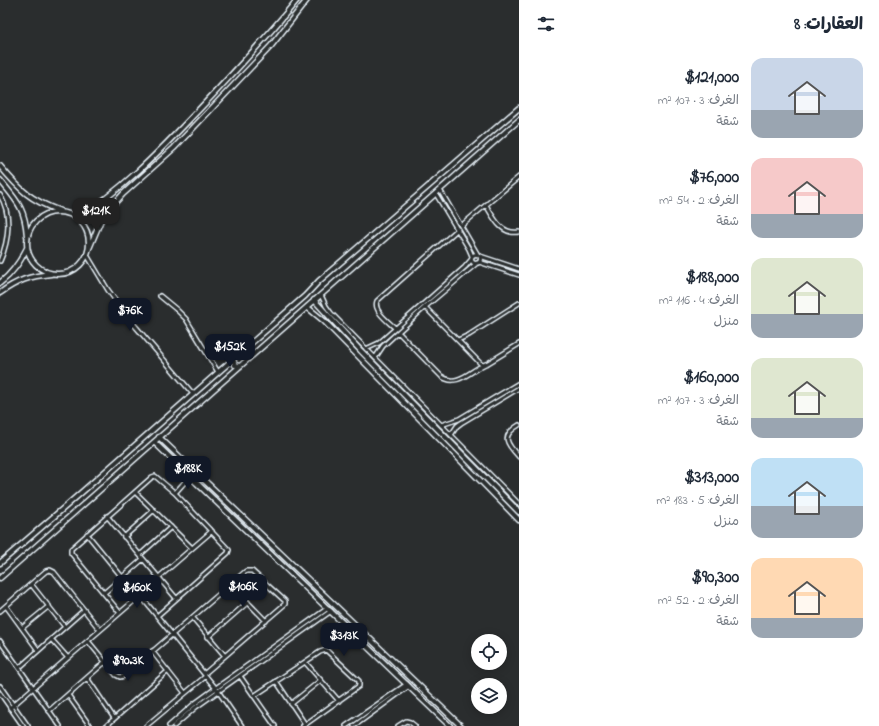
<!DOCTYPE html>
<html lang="ar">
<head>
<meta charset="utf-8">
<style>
  :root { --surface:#fff; --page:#f2f2f3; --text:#1f2937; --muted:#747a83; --accent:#111827 }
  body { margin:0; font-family:"Indie Flower","Playpen Sans Arabic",sans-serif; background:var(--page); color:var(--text); direction:rtl; height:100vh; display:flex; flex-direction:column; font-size:15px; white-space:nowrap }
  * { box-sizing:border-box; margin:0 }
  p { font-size:13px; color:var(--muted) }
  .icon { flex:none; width:22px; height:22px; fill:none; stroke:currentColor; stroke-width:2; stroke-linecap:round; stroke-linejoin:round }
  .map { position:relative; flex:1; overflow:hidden; direction:ltr }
  .sheet { display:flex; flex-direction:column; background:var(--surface); width:360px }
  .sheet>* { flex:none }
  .tools { position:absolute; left:471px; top:634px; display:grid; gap:8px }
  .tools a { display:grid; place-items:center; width:36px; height:36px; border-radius:50%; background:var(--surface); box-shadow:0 2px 10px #0003; font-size:20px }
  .price { position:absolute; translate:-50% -34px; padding:0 9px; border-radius:8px; background:var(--accent); color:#fff; font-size:13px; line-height:26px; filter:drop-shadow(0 1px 2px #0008) }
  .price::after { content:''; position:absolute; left:50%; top:24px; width:12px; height:9px; margin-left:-6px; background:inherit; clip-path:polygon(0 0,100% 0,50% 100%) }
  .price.active { background:#222; color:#fff }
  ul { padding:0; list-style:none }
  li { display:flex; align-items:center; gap:12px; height:100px; padding:0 16px }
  li span { display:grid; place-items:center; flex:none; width:112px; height:80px; border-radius:12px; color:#555 }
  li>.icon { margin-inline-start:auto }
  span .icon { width:48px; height:48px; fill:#fffc; stroke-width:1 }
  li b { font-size:17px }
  h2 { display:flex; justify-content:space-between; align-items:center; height:48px; padding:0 16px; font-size:17px }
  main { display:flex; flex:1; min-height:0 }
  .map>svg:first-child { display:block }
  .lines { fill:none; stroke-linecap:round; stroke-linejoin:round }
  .minor-casing { stroke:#e8f1f8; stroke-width:6 }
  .tertiary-casing { stroke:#e8f1f8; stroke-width:7 }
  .minor { stroke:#2a2d2e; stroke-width:3 }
  .tertiary { stroke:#2a2d2e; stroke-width:4 }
</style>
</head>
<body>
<main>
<section class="sheet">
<h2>العقارات: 8<svg class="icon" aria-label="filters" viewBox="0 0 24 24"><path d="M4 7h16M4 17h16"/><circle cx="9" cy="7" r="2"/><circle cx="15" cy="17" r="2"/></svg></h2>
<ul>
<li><span style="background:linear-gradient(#c9d6e8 65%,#9aa5b1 0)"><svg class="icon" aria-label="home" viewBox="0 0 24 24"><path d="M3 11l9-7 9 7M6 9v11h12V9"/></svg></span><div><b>$121,000</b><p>الغرف: 3 · 107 m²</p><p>شقة</p></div></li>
<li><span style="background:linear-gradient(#f6c9c9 70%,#9aa5b1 0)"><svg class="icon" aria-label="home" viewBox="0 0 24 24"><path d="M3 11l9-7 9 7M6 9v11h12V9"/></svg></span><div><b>$76,000</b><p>الغرف: 2 · 54 m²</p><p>شقة</p></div></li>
<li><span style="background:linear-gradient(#dfe7d0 70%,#9aa5b1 0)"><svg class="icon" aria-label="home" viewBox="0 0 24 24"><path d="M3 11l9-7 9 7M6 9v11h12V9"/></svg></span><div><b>$188,000</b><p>الغرف: 4 · 116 m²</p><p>منزل</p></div></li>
<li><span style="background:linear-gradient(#dfe7d0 75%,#9aa5b1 0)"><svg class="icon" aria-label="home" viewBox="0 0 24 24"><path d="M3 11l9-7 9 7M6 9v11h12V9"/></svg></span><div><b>$160,000</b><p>الغرف: 3 · 107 m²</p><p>شقة</p></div></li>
<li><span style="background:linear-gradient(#bfe0f5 60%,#9aa5b1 0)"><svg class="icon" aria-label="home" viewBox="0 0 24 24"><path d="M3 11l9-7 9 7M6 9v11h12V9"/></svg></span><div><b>$313,000</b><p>الغرف: 5 · 183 m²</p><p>منزل</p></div></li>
<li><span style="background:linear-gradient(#ffd9b3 75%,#9aa5b1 0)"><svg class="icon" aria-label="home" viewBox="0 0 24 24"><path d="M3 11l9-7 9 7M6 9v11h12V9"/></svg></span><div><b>$90,300</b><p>الغرف: 2 · 52 m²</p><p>شقة</p></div></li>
</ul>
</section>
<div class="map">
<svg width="519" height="726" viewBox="0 0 519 726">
  <rect width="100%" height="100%" fill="#2a2d2e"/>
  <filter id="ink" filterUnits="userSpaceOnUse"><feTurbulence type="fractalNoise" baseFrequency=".025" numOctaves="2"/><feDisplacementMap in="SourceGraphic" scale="8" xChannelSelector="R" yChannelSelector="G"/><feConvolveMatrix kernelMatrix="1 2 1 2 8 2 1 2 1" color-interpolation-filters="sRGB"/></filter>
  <g filter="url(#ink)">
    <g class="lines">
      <defs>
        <path id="minor" d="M440,190l38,65
          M436,194l33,55 3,7
          M0,195c12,20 9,45 0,66
          M486,205c8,13 15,30 33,27
          M461,226l58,-49
          M471.5 259a4.5 4.5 0 1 1 9 0a4.5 4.5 0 1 1-9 0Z
          M87,255l21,35 23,31 62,73
          M480,256l39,13
          M479,262l40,13
          M321,295l5,11 5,7 188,191
          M160,296l17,14 9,9 32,53
          M425,307l57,58
          M395,328c-6,-6 -22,-17 -18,-27l81,-72
          M398,332l43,44c17,13 31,-8 47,-13l31,-19
          M458,340l11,-5 50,-32
          M366,349l13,-6 86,-76 6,-7
          M375,358l8,-12 42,-39 52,-44
          M441,425l18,-6 60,-36
          M519,425c-19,11 -12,19 0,32
          M451,435l6,-9 4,-3 58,-35
          M135,492l57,56
          M175,493l15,-17
          M107,516l69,82
          M87,534l35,43
          M124,537l30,-27
          M140,555l31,-28
          M159,577l53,-46
          M31,584l34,43
          M231,585l35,36
          M104,593l39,-34
          M6,606l32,44
          M0,611l46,-40 4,-1 4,2 46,58
          M120,613l-49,-60v-4l81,-72 3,-1 20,17 54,57 -1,3 -71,63
          M193,618l32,38
          M22,628l27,-22
          M208,637l40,-35
          M51,639l17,19
          M0,641l60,85
          M88,641l28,34 4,2 4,-1 122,-105h6l33,30v3l-81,70
          M152,651l33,42
          M305,662l34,39
          M19,668l65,-58
          M240,676l35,50
          M87,678l27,40
          M276,681l29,43
          M0,686l28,40
          M0,693l23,33
          M68,695l22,31
          M254,696l66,-44 6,-2 33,31v5l-56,40
          M291,704l30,-24
          M10,708l125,-108 5,-1 4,1 74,91 24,35
          M49,711l56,-49
          M106,726l62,-55
          M146,726l60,-50
          M169,726l25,-22 22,-16 112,-80
          M174,726l22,-19 135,-96
          M346,726l61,-42
          M354,726l55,-40
          M398,726l8,-5 4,1 5,4"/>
        <path id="tertiary" d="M0,166c20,24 30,34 60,45
          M0,180c17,21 25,28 27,56
          M27 243a31 31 0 1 1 62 0a31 31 0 1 1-62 0Z
          M77,218c44,-27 79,-63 114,-100 37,-39 72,-76 106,-118
          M88,251l13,-31 5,-7 17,-19 51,-46 40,-42 57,-60 36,-46
          M0,283c13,-10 20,-21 27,-35
          M0,293c18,-13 30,-17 51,-19
          M314,300l47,51 158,161
          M307,307l17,14 195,199
          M233,359l2,6 5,1
          M159,437l302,289
          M154,442l296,284
          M0,563l66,-57 239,-210 14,-15 200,-173
          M0,578l519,-458"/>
      </defs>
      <!-- minor casing -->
      <use href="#minor" class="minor-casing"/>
      <!-- tertiary casing -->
      <use href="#tertiary" class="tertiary-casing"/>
      <!-- minor -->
      <use href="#minor" class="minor"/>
      <!-- tertiary -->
      <use href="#tertiary" class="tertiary"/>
    </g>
  </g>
</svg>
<div class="tools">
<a><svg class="icon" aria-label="locate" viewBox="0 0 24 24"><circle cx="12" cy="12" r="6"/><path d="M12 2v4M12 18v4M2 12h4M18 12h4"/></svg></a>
<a><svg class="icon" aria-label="layers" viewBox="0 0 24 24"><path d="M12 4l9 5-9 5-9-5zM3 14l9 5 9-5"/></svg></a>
</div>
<b class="price active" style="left:96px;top:232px">$121K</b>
<b class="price" style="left:130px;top:332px">$76K</b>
<b class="price" style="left:230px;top:368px">$152K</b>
<b class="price" style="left:188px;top:490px">$188K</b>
<b class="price" style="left:243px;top:608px">$106K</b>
<b class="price" style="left:137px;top:609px">$160K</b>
<b class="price" style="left:344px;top:657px">$313K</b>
<b class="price" style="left:128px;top:682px">$90.3K</b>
</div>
</main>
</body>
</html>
